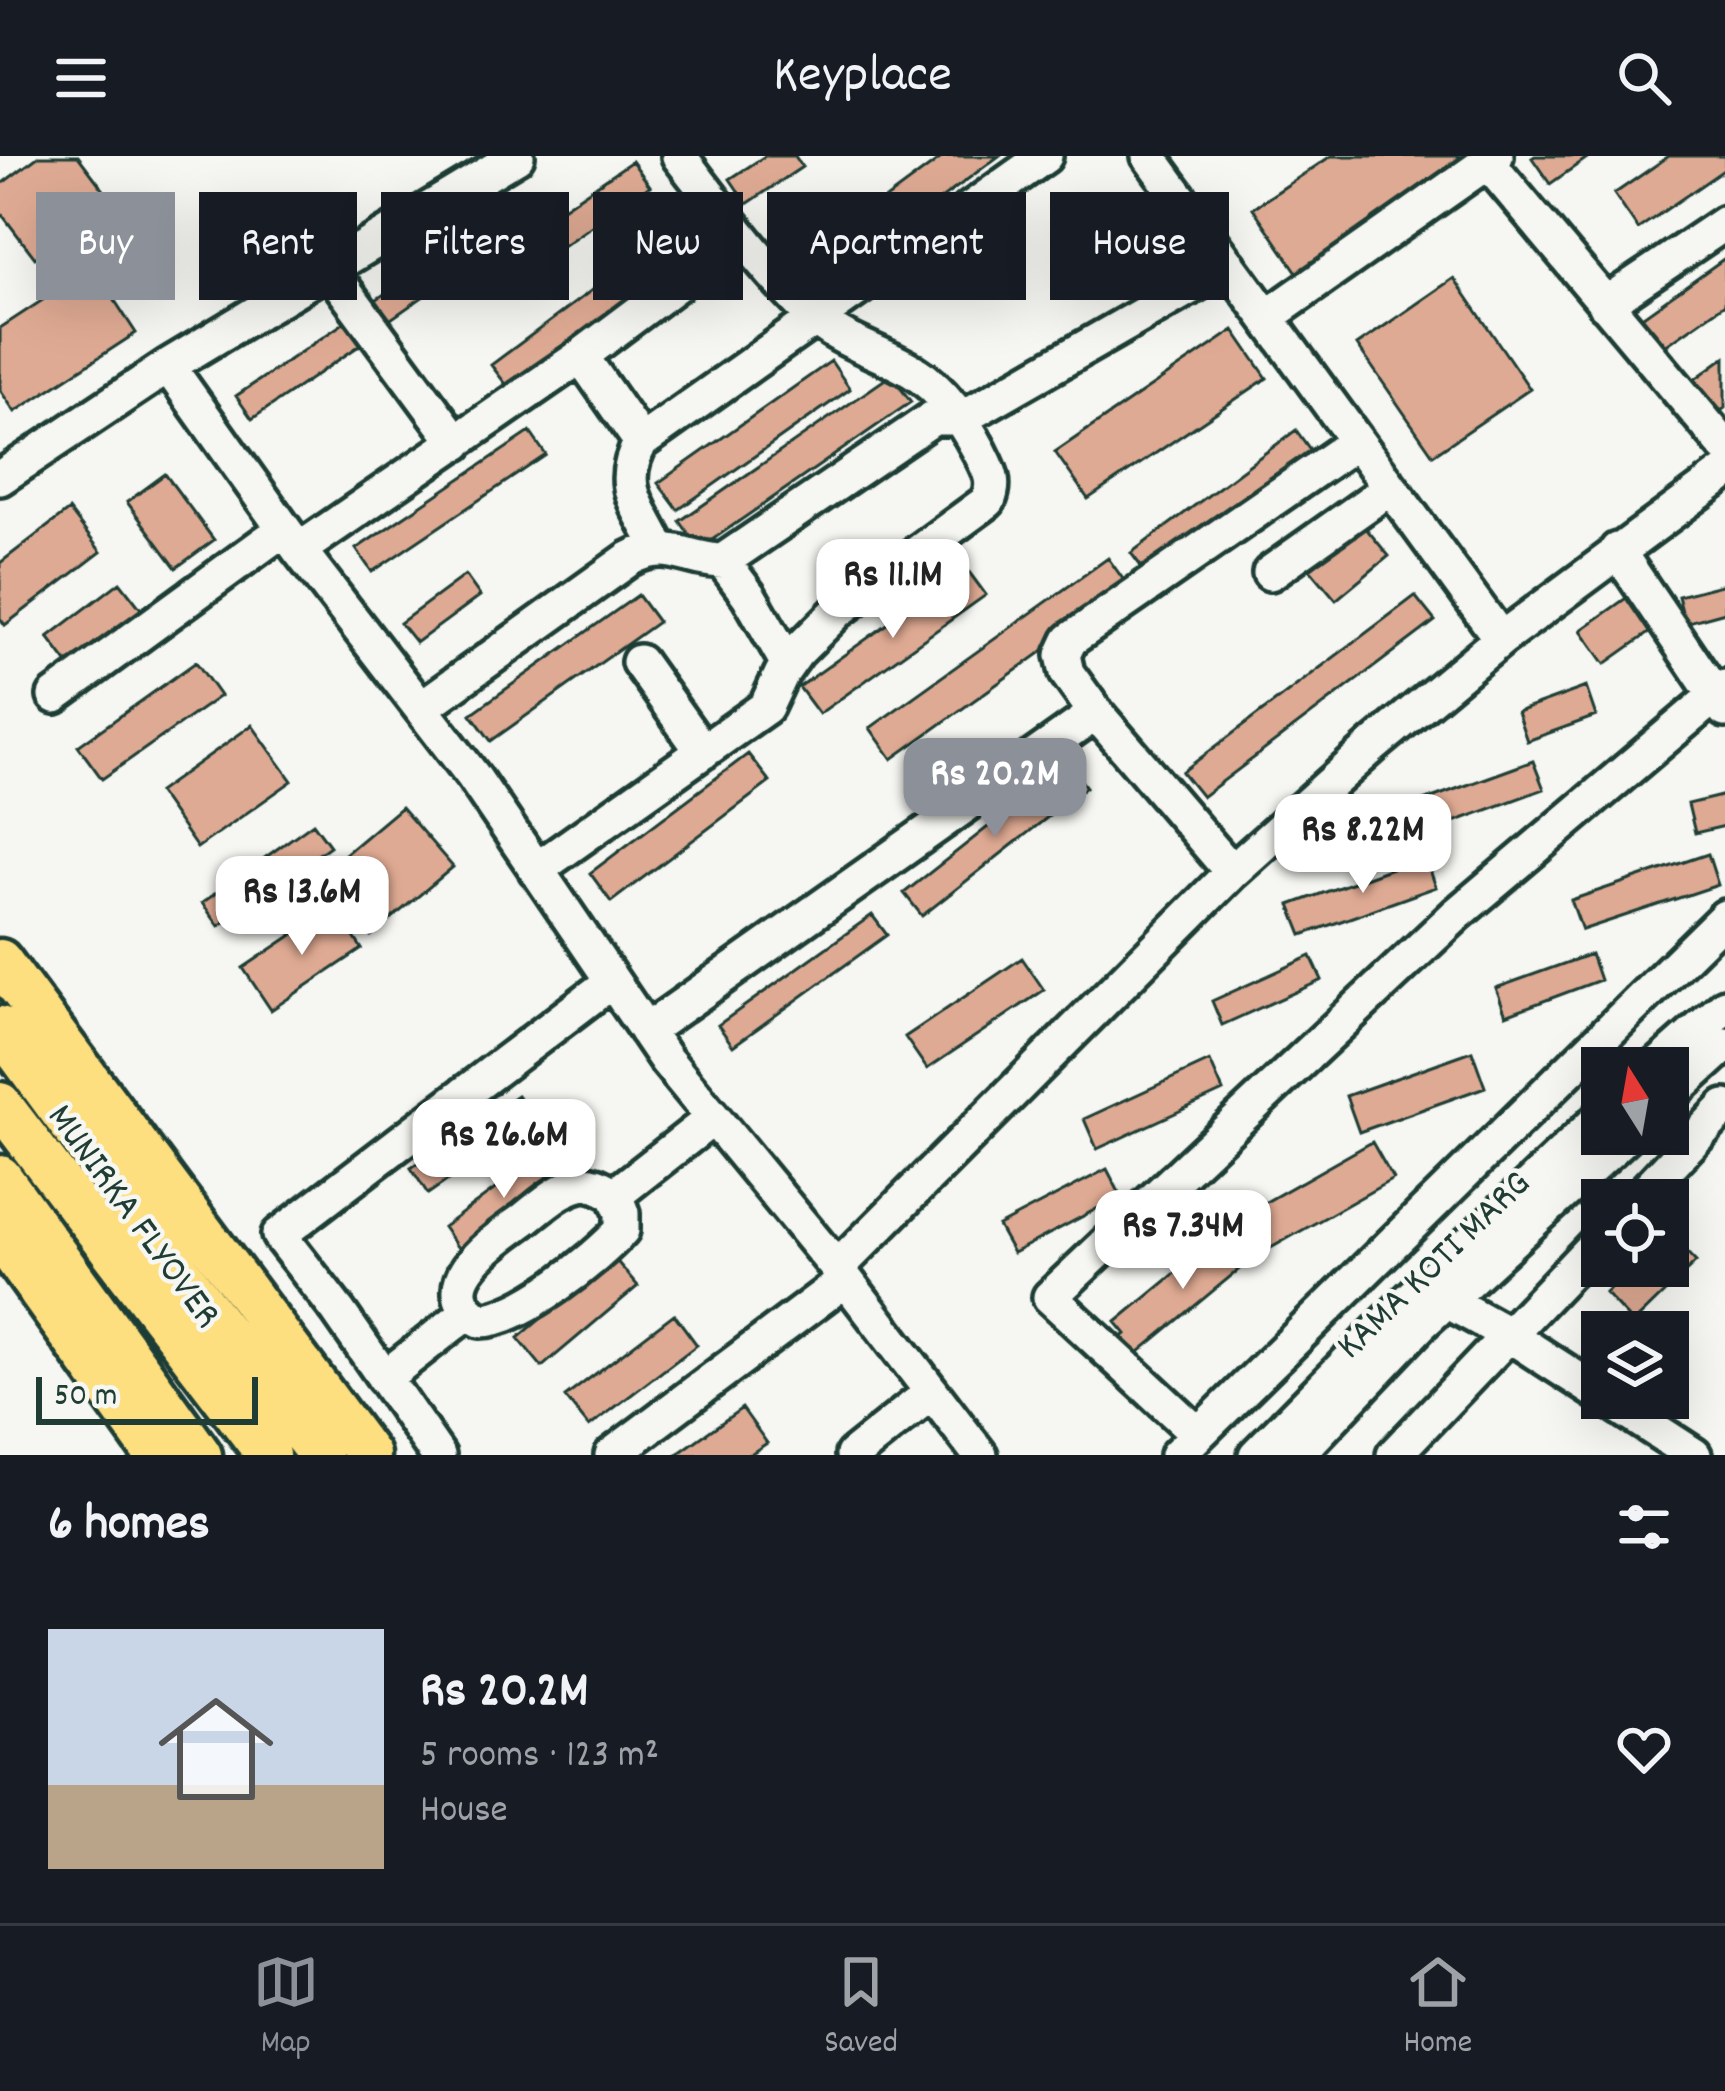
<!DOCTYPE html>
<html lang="en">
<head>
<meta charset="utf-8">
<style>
  :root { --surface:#171b24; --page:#242831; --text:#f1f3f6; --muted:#9ea1a6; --line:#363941; --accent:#8c9099 }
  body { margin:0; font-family:Dekko,sans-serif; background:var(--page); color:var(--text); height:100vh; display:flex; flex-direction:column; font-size:45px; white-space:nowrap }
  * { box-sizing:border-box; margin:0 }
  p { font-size:39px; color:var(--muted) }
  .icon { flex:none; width:66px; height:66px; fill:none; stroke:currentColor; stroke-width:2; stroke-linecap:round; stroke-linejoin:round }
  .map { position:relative; height:1299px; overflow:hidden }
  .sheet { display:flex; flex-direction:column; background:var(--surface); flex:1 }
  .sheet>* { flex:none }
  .banner { position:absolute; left:36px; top:36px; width:1653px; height:108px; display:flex; gap:24px }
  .needle { width:78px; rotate:349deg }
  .controls { position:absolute; left:1581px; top:891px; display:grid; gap:24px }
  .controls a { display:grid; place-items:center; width:108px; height:108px; border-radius:0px; background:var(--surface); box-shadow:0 12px 48px #0002; font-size:60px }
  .scale { position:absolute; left:36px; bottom:30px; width:222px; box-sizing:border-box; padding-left:12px; border:6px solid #1f3d34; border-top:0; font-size:33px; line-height:42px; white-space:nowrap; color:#1f3d34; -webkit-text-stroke:9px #f6f6f2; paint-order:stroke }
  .price { position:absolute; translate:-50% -102px; padding:0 27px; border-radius:24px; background:#fff; color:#222; font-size:39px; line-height:78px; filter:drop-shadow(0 3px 6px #0008) }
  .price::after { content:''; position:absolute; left:50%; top:72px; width:36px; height:27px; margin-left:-18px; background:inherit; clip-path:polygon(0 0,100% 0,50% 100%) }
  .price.selected { background:var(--accent); color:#fff }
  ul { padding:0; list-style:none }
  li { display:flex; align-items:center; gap:36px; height:300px; padding:0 48px }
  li+li { border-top:3px solid var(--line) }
  li span { display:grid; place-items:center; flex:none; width:336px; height:240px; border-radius:0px; color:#555 }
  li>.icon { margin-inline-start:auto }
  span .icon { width:144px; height:144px; fill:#fffc; stroke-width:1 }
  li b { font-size:51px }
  h2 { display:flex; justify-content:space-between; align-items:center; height:144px; padding:0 48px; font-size:51px }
  .tag { padding:0 42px; border-radius:0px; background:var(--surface); box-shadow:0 12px 48px #0002; font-size:42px; line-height:108px }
  .tag.selected { background:var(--accent); color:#fff }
  header { display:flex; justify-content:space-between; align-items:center; height:156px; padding:0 48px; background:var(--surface); font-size:54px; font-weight:600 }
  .tab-bar { display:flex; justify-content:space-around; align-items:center; height:168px; border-top:3px solid var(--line); background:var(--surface); font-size:33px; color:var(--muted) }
  .tab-bar a { display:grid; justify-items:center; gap:6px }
  .tab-bar .selected { color:var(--accent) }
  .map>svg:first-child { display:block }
  .building { fill:#dfaa93; stroke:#1f3d34; stroke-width:3 }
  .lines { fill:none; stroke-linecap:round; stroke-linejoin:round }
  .minor-casing { stroke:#1f3d34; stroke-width:42 }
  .major-casing { stroke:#1f3d34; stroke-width:51 }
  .highway-casing { stroke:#1f3d34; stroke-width:60 }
  .minor { stroke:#f6f6f2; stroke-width:33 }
  .major { stroke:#fedf80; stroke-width:42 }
  .highway { stroke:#fedf80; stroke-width:51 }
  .labels { text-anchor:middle; stroke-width:9; stroke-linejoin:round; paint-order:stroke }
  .street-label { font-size:39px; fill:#1f3d34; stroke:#f6f6f2 }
</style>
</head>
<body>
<header><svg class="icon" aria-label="menu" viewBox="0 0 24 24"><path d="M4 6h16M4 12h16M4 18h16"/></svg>Keyplace<svg class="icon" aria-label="search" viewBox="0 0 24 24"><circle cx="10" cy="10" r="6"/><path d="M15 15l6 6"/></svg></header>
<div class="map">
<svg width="1725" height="1299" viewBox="0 0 1725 1299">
  <rect width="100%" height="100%" fill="#f6f6f2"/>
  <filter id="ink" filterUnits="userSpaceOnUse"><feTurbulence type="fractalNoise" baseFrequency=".00833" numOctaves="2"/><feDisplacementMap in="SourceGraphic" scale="24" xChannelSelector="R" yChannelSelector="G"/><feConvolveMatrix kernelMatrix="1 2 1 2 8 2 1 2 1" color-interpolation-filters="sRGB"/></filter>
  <g filter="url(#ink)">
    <!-- building -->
    <path class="building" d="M39,0h39l34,45 -77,57 -35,-46v-27z
      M765,0h30l7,11 -55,37 -17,-25z
      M944,0h55l-97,72 -19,-27z
      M1331,0h159l-187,125 -50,-73z
      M1535,0h55l-40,28 -18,-26z
      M1669,0h56v13l-87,60 -24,-35z
      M632,5l18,25 -115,79 -18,-26z
      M678,70l20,27 -187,138 -20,-26z
      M449,93l14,20 -85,59 -14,-20z
      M1725,102v46l-67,47 -22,-30z
      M93,111l43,66 -121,79 -15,-22v-62z
      M1454,122l76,111 -97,66 -76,-110z
      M354,160l15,23 -117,80 -16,-23z
      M1234,174l33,48 -179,121 -33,-47z
      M1725,201v51l-10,7 -24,-33z
      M831,205l19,28 -172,121 -20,-27z
      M891,219l20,27 -212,147 -19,-28z
      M1296,274l20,28 -164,123 -21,-28z
      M530,276l16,23 -174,117 -16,-23z
      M165,318l49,66 -38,28 -49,-66z
      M69,354l32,42 -96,73 -5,-7v-55z
      M1364,370l25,30 -53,44 -26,-31z
      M1108,402l22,31 -238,170 -22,-31z
      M966,412l20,27 -167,119 -20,-27z
      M465,419l15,21 -64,47 -16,-20z
      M120,426l25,32 -73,55 -24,-32z
      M1725,428v28l-40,11 -7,-27z
      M638,439l20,27 -167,119 -20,-27z
      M1415,440l20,25 -233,176 -20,-25z
      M1629,440l24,34 -48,34 -24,-34z
      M196,506l24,34 -118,83 -24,-33z
      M1586,531l10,29 -69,25 -10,-29z
      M252,569l40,56 -95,67 -39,-56z
      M748,598l22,28 -159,120 -21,-29z
      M1533,605l11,28 -129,47 -11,-28z
      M1068,608l18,23 -164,129 -18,-23z
      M1725,639v31l-30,7 -7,-29z
      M401,651l52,60 -82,69 -51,-61z
      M313,667l17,23 -111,80 -17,-23z
      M1708,698l10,31 -136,45 -11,-30z
      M1425,700l11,31 -134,48 -12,-30z
      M334,751l28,42 -91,61 -28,-42z
      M872,759l15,20 -154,111 -15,-21z
      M1591,798l9,26 -94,35 -10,-27z
      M1311,800l11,24 -100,45 -10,-24z
      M1022,802l22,32 -117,79 -22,-32z
      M1472,895l13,36 -126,45 -13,-36z
      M1210,905l13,30 -126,58 -13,-30z
      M517,939l18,25 -107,74 -17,-26z
      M1372,986l21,37 -131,74 -21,-37z
      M547,995l18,24 -105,76 -17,-24z
      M1107,1013l14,27 -108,57 -15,-27z
      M1230,1072l24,29 -121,100 -14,-17 7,-6 -10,-12z
      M1668,1077l28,29 -63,61 -28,-30 28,-27h35z
      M613,1101l25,29 -96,81 -24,-29z
      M674,1158l23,31 -108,82 -24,-30z
      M742,1252l25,35 -18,12h-73z"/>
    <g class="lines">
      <defs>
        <path id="minor" d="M1149,0l352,483
          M1488,7l237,283
          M329,113l128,174
          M1605,148l120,-81
          M1267,161l229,-161
          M581,200l60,86 404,-286
          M168,210l131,184 174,226 193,284 171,208
          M641,286c-25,44 -2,64 18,106
          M0,322l168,-112 349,-210
          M299,394l282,-194 160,-120
          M1617,394l108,160
          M723,405l26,35 39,68
          M1270,417l120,-85
          M639,506l64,90
          M55,540l229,-167
          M421,552l208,-149c39,-21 55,1 94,2l210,-143h29l267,-153
          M536,714l230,-163 16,-34 15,-21 41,-41 150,-110c9,-20 0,-33 -9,-51 -16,-30 -36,-60 -65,-78 -34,-21 -75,-30 -104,-59 -49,-48 -89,-103 -131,-157
          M1232,716l-136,-159 -29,-40 -4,-18 7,-15 286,-198
          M646,875l450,-318
          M1655,912l70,-62
          M1668,941l57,-52
          M615,1039c-11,-6 -22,-14 -35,-11 -22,5 -40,23 -57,36 -28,21 -97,65 -43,100 39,1 116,-61 142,-90v-17l-7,-18 98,-77
          M1637,1044l88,-93
          M1429,1135l80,44 93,60
          M384,1222l84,-66
          M1606,1242l88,57
          M1198,1278l-148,-137 407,-383 268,-227
          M438,1299l-100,-144 -59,-76 332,-253
          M612,1299l233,-175
          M853,1299l79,-63
          M980,1299l-143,-187 395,-396 143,-128 126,-105 224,-166
          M1177,1299l548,-538
          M1256,1299l148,-150 198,-189
          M1297,1299l125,-132 206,-189
          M1394,1299l208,-218"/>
        <path id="major" d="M0,805l368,494
          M0,872l216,294 104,133
          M0,948l268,351
          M0,1021l200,278"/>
        <path id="highway" d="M0,1072l162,227"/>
      </defs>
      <!-- minor casing -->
      <use href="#minor" class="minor-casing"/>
      <!-- major casing -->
      <use href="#major" class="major-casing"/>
      <!-- highway casing -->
      <use href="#highway" class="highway-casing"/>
      <!-- minor -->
      <use href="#minor" class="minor"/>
      <!-- major -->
      <use href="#major" class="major"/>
      <!-- highway -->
      <use href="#highway" class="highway"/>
    </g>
  </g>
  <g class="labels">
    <!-- street labels -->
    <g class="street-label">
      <text transform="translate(137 1058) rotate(54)" y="14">MUNIRKA FLYOVER</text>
      <text transform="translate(1431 1106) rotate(-44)" y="14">KAMA KOTI MARG</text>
    </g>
  </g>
</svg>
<div class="controls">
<a><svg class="needle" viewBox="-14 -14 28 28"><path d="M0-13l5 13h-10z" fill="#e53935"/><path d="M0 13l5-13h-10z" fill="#9ea1a6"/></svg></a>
<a><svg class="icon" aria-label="locate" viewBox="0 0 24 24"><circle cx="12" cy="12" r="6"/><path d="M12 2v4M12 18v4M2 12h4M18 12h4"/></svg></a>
<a><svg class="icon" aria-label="layers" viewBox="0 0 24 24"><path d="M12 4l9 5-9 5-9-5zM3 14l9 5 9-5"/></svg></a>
</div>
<div class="scale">50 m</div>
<b class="price" style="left:893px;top:485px">Rs 11.1M</b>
<b class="price selected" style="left:995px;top:684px">Rs 20.2M</b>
<b class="price" style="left:1363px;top:740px">Rs 8.22M</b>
<b class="price" style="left:302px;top:802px">Rs 13.6M</b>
<b class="price" style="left:504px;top:1045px">Rs 26.6M</b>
<b class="price" style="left:1183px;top:1136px">Rs 7.34M</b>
<div class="banner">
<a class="tag selected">Buy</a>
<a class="tag">Rent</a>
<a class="tag">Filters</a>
<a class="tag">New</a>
<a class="tag">Apartment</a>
<a class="tag">House</a>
</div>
</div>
<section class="sheet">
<h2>6 homes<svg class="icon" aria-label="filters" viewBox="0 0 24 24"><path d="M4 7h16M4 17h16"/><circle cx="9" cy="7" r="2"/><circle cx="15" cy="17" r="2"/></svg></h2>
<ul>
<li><span style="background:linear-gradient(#c9d6e8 65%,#b9a48a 0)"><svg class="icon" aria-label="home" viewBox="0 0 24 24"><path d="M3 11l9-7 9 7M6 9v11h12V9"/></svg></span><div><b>Rs 20.2M</b><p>5 rooms · 123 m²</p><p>House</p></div><svg class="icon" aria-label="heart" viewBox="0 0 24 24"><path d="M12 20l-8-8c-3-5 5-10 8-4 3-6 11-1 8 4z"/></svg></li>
</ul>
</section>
<nav class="tab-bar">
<a class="selected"><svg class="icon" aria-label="map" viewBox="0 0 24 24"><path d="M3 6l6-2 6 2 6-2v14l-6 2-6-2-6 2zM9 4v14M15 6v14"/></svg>Map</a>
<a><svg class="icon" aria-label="saved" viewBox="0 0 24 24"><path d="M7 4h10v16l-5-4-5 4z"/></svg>Saved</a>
<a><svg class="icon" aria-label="home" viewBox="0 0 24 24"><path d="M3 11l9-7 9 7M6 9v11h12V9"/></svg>Home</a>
</nav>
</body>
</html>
